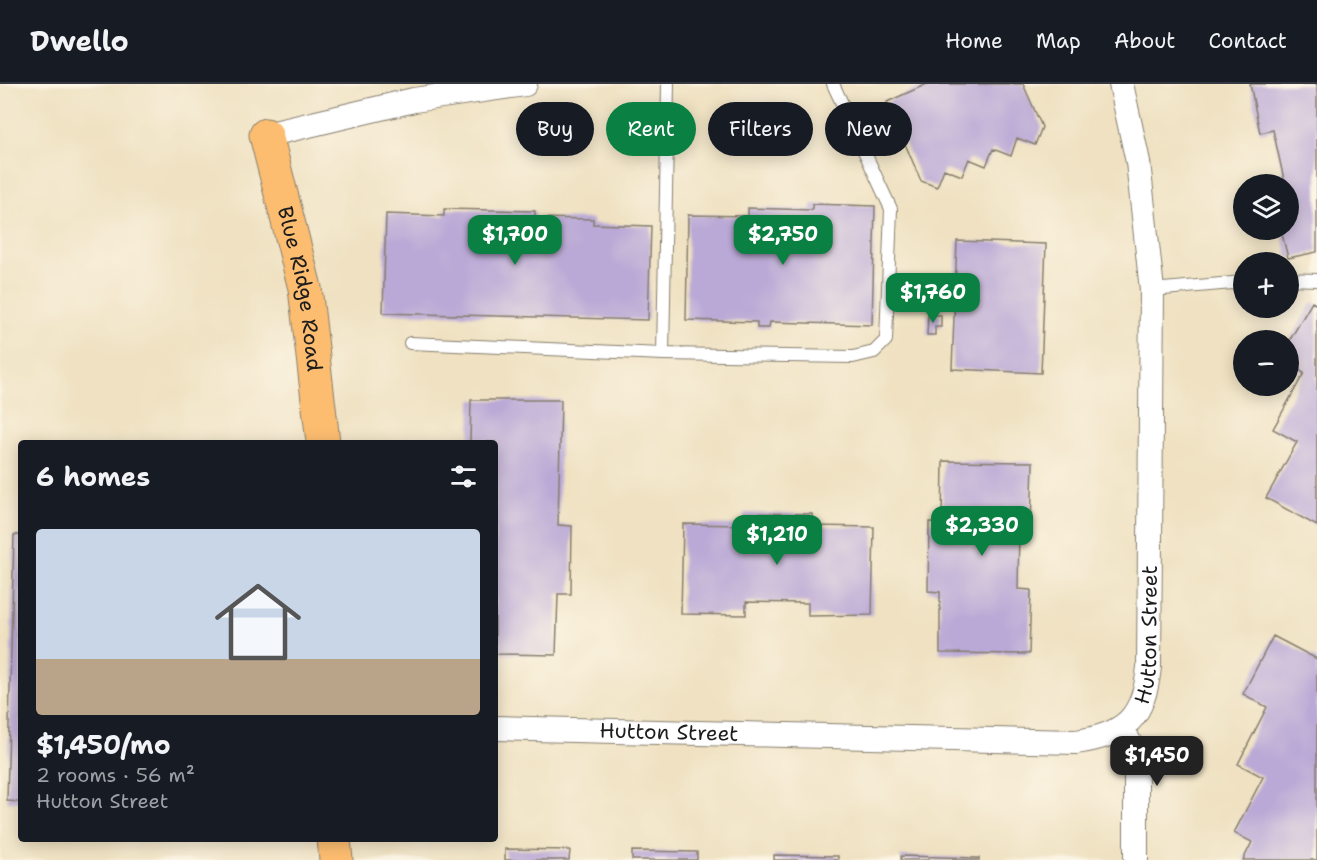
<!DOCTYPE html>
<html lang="en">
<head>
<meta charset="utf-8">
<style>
  :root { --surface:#171b24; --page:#242831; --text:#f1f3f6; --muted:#9ea1a6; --line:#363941; --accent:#0b8043 }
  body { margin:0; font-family:"Shantell Sans",sans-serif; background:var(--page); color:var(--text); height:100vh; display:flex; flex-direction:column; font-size:22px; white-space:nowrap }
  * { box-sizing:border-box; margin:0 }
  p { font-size:20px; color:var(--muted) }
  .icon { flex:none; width:33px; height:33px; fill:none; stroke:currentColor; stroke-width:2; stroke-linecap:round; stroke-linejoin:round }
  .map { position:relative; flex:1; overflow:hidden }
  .side { position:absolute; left:18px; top:356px; width:480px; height:402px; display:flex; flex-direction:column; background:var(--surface); border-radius:6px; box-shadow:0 3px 15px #0003 }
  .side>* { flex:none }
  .guide { position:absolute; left:516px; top:18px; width:570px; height:54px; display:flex; gap:12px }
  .buttons { position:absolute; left:1233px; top:90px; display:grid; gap:12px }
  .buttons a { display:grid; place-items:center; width:66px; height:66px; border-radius:50%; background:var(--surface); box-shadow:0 3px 15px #0003; font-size:30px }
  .price { position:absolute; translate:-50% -51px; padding:0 14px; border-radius:12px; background:var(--accent); color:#fff; font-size:20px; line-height:39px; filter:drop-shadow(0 2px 3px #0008) }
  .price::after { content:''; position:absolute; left:50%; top:36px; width:18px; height:14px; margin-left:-9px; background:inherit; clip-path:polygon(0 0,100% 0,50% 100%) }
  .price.current { background:#222; color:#fff }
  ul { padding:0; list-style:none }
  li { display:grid; align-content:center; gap:12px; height:318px; padding:0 18px }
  li span { display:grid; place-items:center; height:186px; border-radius:6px; color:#555 }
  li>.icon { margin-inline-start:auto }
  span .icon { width:108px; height:108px; fill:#fffc; stroke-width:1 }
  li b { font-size:26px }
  h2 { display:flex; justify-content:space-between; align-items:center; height:72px; padding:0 18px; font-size:26px }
  .pill { padding:0 21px; border-radius:27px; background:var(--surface); box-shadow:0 3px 15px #0003; font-size:21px; line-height:54px }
  .pill.current { background:var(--accent); color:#fff }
  header { display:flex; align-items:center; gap:36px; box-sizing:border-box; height:84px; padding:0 30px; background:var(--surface); border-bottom:2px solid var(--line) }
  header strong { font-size:28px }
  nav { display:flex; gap:33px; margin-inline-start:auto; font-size:21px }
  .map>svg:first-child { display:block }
  .building { fill:#baa8d6 }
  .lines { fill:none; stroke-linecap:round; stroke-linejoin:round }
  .service-casing { stroke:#867e6e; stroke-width:14 }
  .minor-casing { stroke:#867e6e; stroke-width:26 }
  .primary-casing { stroke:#867e6e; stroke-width:35 }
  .service { stroke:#fff; stroke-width:12 }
  .minor { stroke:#fff; stroke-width:24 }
  .primary { stroke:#fcbd6f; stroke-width:33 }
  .labels { text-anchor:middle; stroke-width:4.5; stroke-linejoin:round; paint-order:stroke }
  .street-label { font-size:21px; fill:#1c1c1c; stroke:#fcf5e5 }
</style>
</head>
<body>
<header>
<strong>Dwello</strong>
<nav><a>Home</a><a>Map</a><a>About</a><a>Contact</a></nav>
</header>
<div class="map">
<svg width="1317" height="776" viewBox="0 0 1317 776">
  <rect width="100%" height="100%" fill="#fcf5e5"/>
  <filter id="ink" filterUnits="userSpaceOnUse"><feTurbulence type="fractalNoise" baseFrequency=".0167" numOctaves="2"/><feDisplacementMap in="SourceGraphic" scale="12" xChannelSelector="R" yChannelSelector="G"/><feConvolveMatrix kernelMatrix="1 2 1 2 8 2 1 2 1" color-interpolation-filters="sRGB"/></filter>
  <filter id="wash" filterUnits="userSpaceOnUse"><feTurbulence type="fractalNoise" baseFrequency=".008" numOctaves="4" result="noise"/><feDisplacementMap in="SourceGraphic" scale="24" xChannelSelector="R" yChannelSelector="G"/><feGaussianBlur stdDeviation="1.35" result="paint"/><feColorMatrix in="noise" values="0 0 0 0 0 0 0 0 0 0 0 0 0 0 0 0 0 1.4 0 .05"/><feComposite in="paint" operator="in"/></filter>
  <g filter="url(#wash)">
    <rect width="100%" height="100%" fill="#efe1c1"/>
    <g id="blocks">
      <!-- building -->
      <path class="building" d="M927,0h96l19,43 -7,18 -18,-7 -6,18 -18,-7 -7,17 -17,-7 -7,17 -18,-7 -7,18 -16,-6 -34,-79z
        M1250,0h67v168l-29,6 -7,-28h7v-46h-3l-12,-54 -13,3z
        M812,120l63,2 -3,119 -102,-3 -1,6h-12v-6l-71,-2 2,-105 60,1v-8l64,2z
        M444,125l91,2v7l58,1v5l58,2 -3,94 -265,-7 3,-99 58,2z
        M957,157l89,3 -5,129 -89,-4z
        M1312,218l5,3v221l-51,-28 31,-56 -24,-13 31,-56 -16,-9v-21z
        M928,231h13v12h-6v8h-8z
        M471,316h90l-3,125 14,1 -1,68h-13l-2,61 -61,-1v-212h-25z
        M943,377l90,1 -2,64h-12l-1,63 13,1 -2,64 -89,-1v-61l-12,-1 1,-69h13z
        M744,429l68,1 1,12 61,1 -2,88 -64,1v-13l-62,-1v13l-65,-1 2,-90 61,1z
        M14,451h7v267l-14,-1z
        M1273,552l44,23v201h-74l9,-18 -18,-9 29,-56 -25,-13 29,-57 -24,-13z
        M505,765l65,1 -1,10h-64z
        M632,767l65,1v8h-65z
        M774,771l64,1v4h-64z
        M901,772l78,2v2h-78z"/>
    </g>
  </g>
  <g filter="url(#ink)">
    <use href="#blocks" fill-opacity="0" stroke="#867e6e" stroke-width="1.5"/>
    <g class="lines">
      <defs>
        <path id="service" d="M1288,195l29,1
          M1152,206l92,-8
          M410,259l253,11 190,3 21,-5 12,-12 5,-131 -58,-125
          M663,270l5,-270"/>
        <g id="minor">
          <path d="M266,51l148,-35 111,-16"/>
          <path d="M1122,643l14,30v103"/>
          <path id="s1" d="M495,644l581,14c50,-7 68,-25 73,-75l3,-377 -14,-128 -17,-78"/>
        </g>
        <g id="primary">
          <path id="s2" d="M266,51l39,153 18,154"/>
          <path d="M334,754l2,22"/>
        </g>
      </defs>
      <!-- service casing -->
      <use href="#service" class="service-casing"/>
      <!-- minor casing -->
      <use href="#minor" class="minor-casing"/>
      <!-- primary casing -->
      <use href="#primary" class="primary-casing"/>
      <!-- service -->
      <use href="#service" class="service"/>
      <!-- minor -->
      <use href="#minor" class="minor"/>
      <!-- primary -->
      <use href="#primary" class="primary"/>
    </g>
  </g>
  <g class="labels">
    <!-- street labels -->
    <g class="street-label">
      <text dy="7" stroke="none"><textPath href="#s2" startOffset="158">Blue Ridge Road</textPath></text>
      <text dy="7" stroke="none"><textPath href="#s1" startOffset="730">Hutton Street</textPath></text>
      <text dy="7" stroke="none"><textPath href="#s1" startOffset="174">Hutton Street</textPath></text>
    </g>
  </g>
</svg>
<div class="buttons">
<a><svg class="icon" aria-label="layers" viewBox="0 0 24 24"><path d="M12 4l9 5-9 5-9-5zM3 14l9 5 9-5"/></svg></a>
<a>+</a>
<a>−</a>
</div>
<b class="price" style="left:515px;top:182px">$1,700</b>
<b class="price" style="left:783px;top:182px">$2,750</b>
<b class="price" style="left:933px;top:240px">$1,760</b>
<b class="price" style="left:982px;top:473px">$2,330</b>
<b class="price" style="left:777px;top:482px">$1,210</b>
<b class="price current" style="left:1157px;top:703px">$1,450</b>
<div class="guide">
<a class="pill">Buy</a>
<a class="pill current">Rent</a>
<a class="pill">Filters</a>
<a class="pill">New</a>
</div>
<section class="side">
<h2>6 homes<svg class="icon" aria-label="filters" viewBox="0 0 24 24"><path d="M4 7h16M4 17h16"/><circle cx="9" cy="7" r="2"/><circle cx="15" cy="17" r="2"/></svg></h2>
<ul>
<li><span style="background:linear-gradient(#c9d6e8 70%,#b9a48a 0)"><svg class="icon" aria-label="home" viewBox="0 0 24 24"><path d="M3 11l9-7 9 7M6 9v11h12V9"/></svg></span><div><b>$1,450/mo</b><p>2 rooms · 56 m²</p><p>Hutton Street</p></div></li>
</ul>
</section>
</div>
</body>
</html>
